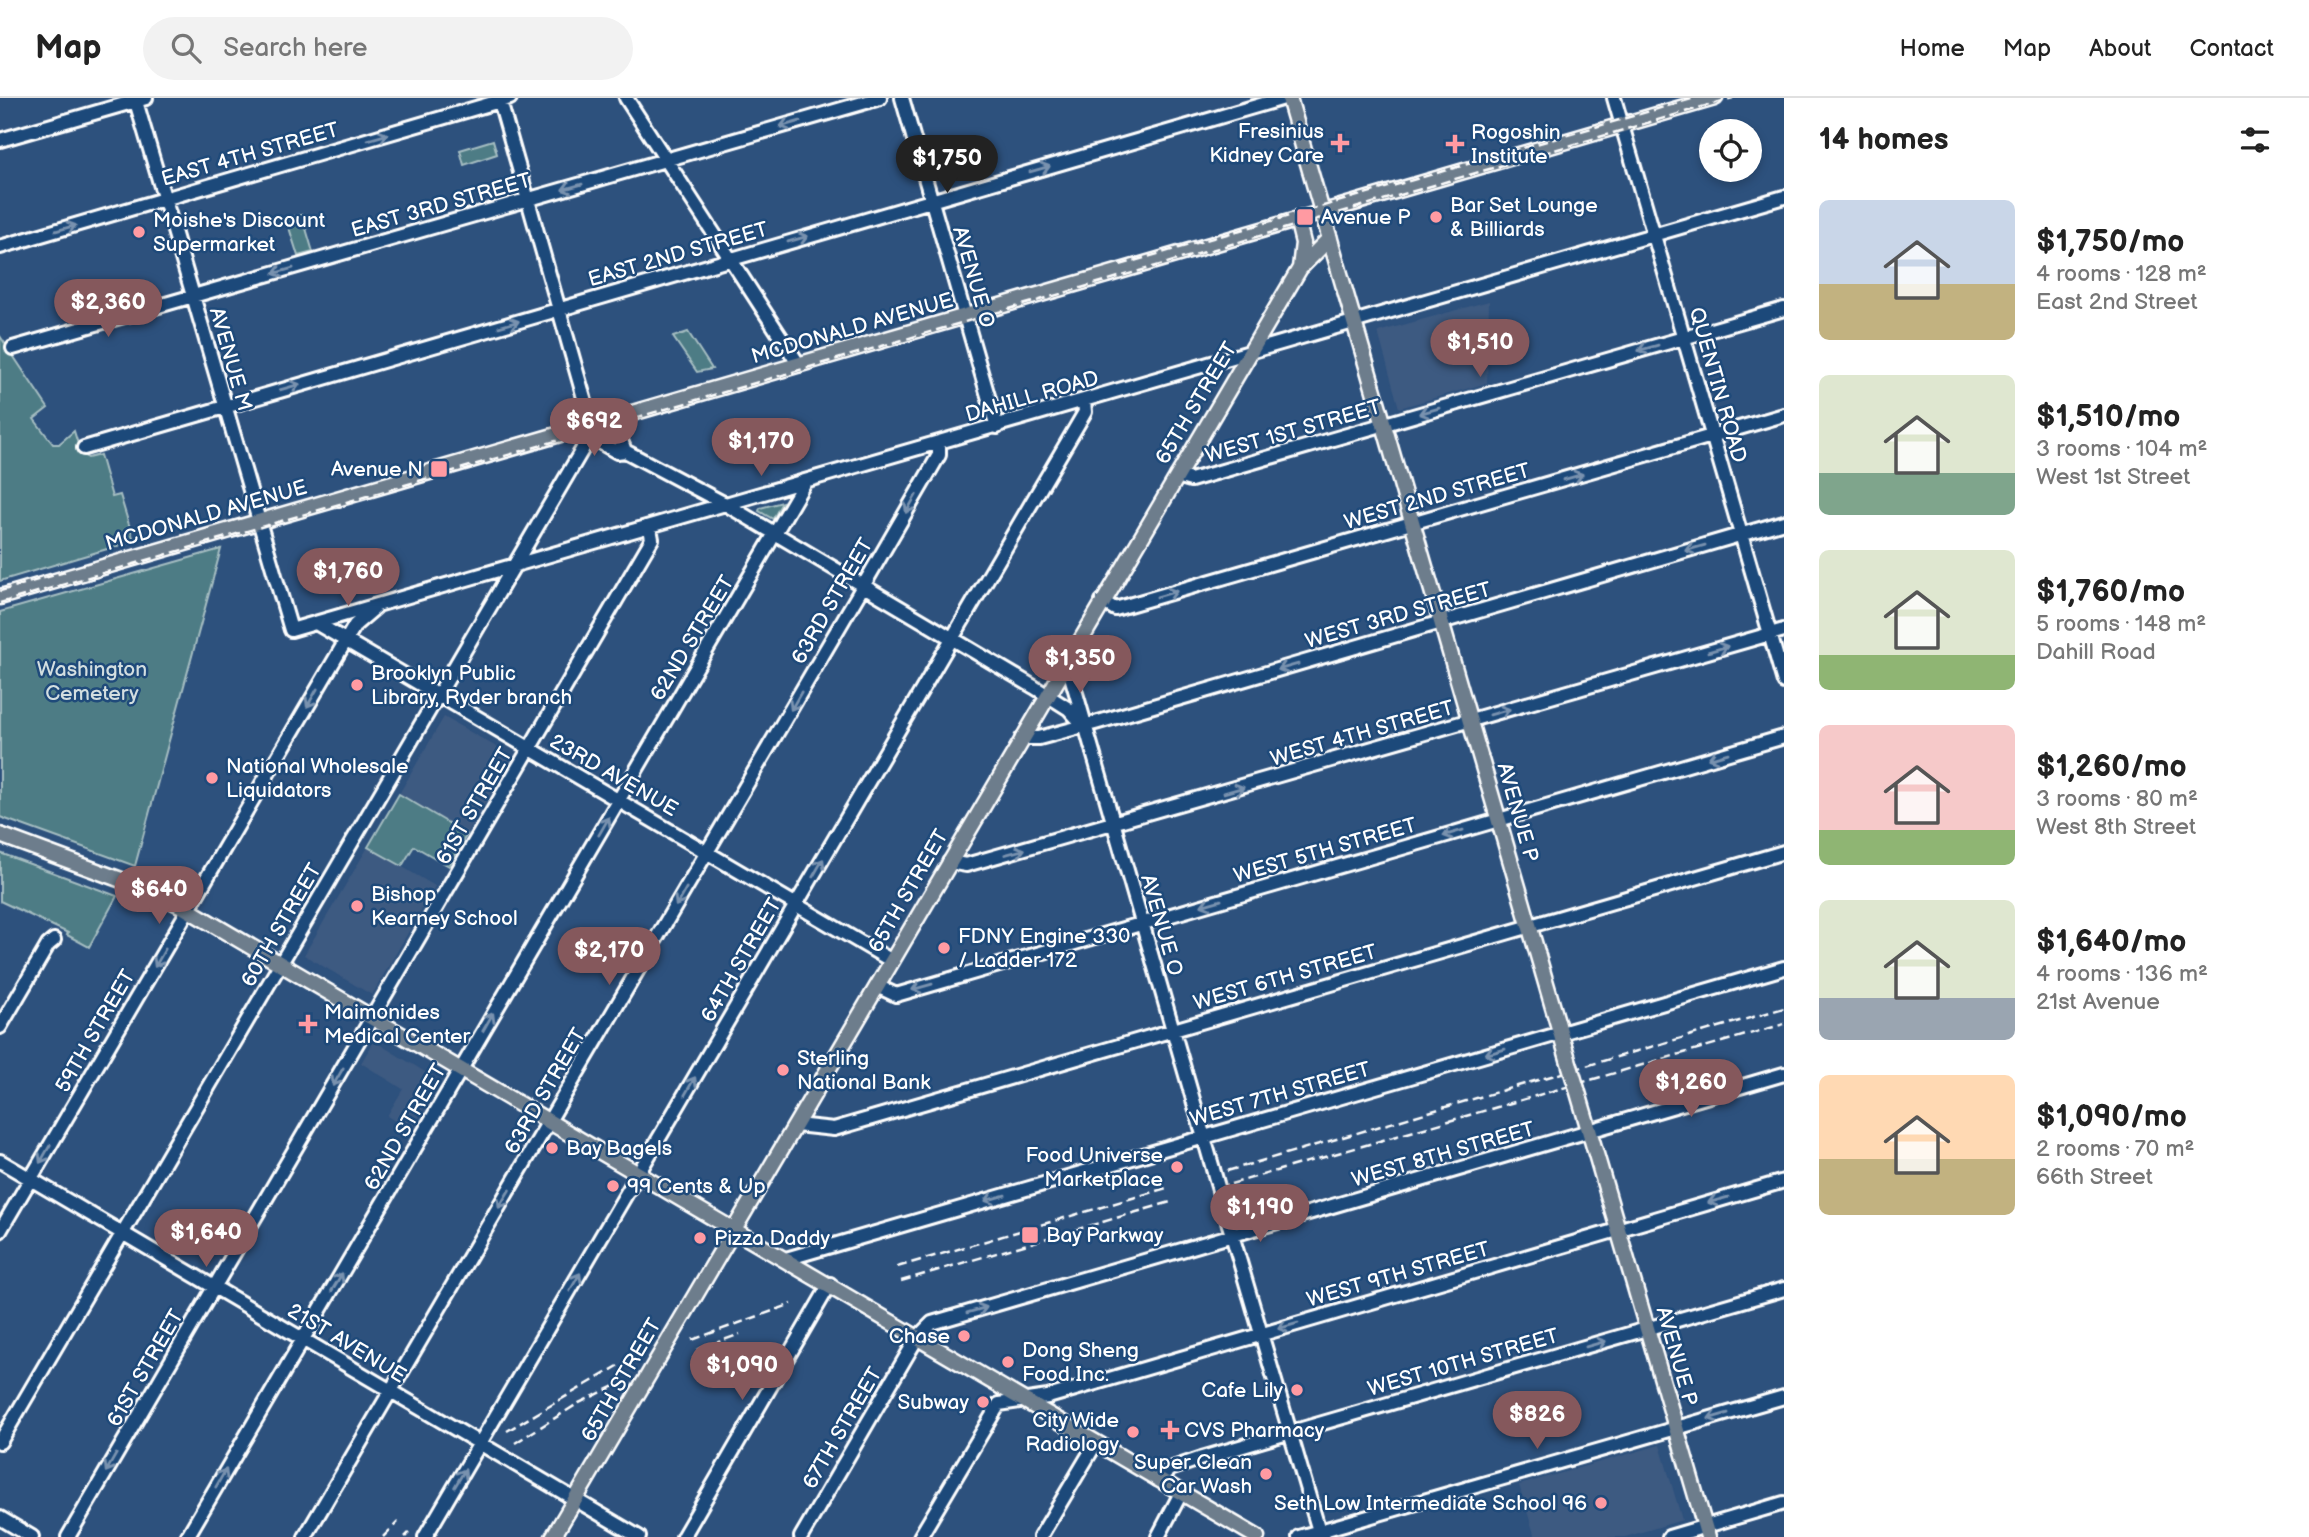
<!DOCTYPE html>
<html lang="en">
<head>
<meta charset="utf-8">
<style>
  :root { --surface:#fff; --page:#f2f2f2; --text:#222; --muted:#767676; --line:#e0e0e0; --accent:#85585c }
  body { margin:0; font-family:"Balsamiq Sans",sans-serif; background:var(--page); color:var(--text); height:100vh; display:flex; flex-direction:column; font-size:26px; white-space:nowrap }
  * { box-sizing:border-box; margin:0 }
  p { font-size:23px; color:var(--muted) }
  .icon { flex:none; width:38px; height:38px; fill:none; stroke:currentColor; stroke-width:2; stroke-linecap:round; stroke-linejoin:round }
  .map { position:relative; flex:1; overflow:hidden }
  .details { display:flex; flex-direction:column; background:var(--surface); width:525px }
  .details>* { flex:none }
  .controls { position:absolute; left:1699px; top:21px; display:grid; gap:14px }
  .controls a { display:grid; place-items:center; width:63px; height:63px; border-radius:50%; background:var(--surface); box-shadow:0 4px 10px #0003; font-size:35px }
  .price { position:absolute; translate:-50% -60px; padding:0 16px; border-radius:24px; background:var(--accent); color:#fff; font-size:23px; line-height:46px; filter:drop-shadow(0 2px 4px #0008) }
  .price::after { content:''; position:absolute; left:50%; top:42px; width:21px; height:16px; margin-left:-10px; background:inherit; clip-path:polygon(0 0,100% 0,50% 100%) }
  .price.selected { background:#222; color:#fff }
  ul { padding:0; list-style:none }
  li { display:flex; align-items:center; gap:21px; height:175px; padding:0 35px }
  li span { display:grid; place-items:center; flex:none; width:196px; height:140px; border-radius:10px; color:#555 }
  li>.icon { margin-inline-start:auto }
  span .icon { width:84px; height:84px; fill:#fffc; stroke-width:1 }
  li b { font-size:30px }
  h2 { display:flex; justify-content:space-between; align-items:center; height:84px; padding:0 35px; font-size:30px }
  header { display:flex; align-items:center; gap:42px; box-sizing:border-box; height:98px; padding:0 35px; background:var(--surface); border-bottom:2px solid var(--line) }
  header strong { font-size:33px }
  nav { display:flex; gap:38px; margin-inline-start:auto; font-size:24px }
  .search { width:490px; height:63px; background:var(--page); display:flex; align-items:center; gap:18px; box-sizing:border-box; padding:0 24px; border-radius:38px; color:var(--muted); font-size:26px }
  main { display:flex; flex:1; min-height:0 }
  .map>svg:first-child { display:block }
  .built { fill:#3e5a81 }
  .green { fill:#4e7c85; stroke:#a6bec2; stroke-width:2 }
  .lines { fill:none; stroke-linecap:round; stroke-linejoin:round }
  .minor-casing { stroke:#fff; stroke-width:18 }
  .major-casing { stroke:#fff; stroke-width:19 }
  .minor { stroke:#1f4a7a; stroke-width:12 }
  .major { stroke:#6d7d8c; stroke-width:14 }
  .rail { stroke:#fff; stroke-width:2.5; stroke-dasharray:10 5; stroke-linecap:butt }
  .minor-bridge-casing { stroke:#fff; stroke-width:18; stroke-linecap:butt }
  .major-bridge-casing { stroke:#fff; stroke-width:19; stroke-linecap:butt }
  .minor-bridge { stroke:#1f4a7a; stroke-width:12 }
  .major-bridge { stroke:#6d7d8c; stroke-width:14 }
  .oneway { stroke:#7992af }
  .poi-dot { fill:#ff9aa2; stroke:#1f4a7a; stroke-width:2.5 }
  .labels { text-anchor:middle; stroke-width:5; stroke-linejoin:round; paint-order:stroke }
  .poi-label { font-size:21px; fill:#fff; stroke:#1f4a7a; text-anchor:start }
  .street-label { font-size:21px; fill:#fff; stroke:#1f4a7a }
  .park-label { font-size:21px; fill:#d3dee0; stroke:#1f4a7a }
</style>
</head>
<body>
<header>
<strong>Map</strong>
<div class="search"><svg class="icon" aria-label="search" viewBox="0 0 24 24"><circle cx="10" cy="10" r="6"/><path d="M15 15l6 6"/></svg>Search here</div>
<nav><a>Home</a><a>Map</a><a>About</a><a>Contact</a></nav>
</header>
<main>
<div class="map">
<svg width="1784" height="1439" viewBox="0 0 1784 1439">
  <rect width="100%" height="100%" fill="#2d517d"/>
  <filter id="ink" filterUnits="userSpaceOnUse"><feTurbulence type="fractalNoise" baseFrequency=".0143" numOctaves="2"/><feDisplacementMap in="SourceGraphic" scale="14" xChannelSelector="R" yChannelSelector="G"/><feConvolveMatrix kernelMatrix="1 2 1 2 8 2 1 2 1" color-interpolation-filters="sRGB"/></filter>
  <g filter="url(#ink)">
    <!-- built -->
    <path class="built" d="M1489,203l-2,82 -88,25 -21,-76z
      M444,619l68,39 -45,78 -68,-40z
      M368,749l67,39 -63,109 -68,-40z
      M374,943l66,40 -29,50 -24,-15 16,-27 -42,-26z
      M1660,1347l22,75 -57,17h-90l-16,-52z"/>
    <!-- green -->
    <path class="green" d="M493,42l4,14 -33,11 -4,-15z
      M302,117l11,37 -15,4 -12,-38z
      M688,234l24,37 -15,3 -24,-35z
      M0,238l48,72 -14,11 19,25h6l15,-13 7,23 7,4 12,-3 12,42 8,-2 14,46 -134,40z
      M782,404l-9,17 -14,-8 1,-3z
      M221,451l-86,317 -135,-49v-205z
      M399,696l68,40 -18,32 -35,-20 -12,20 -34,-19z
      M0,755l117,43 -28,51 -22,-12 1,-2 -68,-32z"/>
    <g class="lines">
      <defs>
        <path id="minor" d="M135,0l156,532 1493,-433
          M499,0l97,342 21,12 8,-1
          M626,0l173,267
          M902,0l95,329
          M1614,0l170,584
          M0,42l146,-42
          M0,149l510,-149
          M13,250l867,-250
          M627,317l-7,8 -2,10 7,18 102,54 307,182 35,22 15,17
          M84,350l1200,-350
          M1177,378l14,4 593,-171
          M1102,503l13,8 669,-194
          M316,525l576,338
          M1067,564l146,507
          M1022,640h17l56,-15 689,-201
          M949,764l17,3 818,-235
          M877,888l19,9 888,-258
          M0,929l48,-82 6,-5
          M796,1027l38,4 950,-277
          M0,1063l639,376
          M1220,1096l99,337 5,6
          M0,1133l355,-606 21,-18
          M786,1161l998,-291
          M0,1344l582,-992 11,-25
          M1157,1381l13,-10 32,-11 582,-169
          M0,1420l32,19
          M68,1439l584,-998 -2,-11
          M187,1439l618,-1055
          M305,1439l564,-961 70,-121v-11
          M425,1439l660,-1125 -1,-11
          M683,1439l147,-253
          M801,1439l116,-199 15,-15 852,-249
          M920,1439l79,-133 49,-7 736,-216
          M1040,1439l56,-94
          M1158,1439l23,-44
          M1299,1439l485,-140
          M1669,1439l115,-34"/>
        <path id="major" d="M1289,0l281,968
          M1297,121l6,24 -3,25
          M0,499l1715,-499
          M0,737l159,59 21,11 1077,632
          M1577,991l131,448
          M553,1439l747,-1269 30,-30"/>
      </defs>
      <!-- minor casing -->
      <use href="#minor" class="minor-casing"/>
      <!-- major casing -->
      <use href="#major" class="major-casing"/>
      <!-- minor -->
      <use href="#minor" class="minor"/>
      <!-- major -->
      <use href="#major" class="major"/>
      <!-- rail -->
      <path class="rail" d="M1120,167l575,-167
        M0,493l65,-19
        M0,505l1733,-505
        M1227,1073l557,-163
        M1231,1086l553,-160
        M897,1169l273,-80
        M901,1183l273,-80
        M692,1242l100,-36
        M697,1252l43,-16
        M507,1333l111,-65
        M515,1345l64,-40 42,-20
        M383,1439l15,-15
        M405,1439l4,-4"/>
      <defs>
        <path id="minor-bridge" d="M1213,1071l7,25"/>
        <path id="major-bridge" d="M1570,968l7,23"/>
      </defs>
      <!-- minor-bridge casing -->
      <use href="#minor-bridge" class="minor-bridge-casing"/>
      <!-- major-bridge casing -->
      <use href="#major-bridge" class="major-bridge-casing"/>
      <!-- minor-bridge -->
      <use href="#minor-bridge" class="minor-bridge"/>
      <!-- major-bridge -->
      <use href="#major-bridge" class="major-bridge"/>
    </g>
    <!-- one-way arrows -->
    <defs><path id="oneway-shaft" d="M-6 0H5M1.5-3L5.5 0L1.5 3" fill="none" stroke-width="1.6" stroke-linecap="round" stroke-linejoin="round" transform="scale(1.75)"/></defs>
    <g class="oneway">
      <use href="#oneway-shaft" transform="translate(790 26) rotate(164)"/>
      <use href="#oneway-shaft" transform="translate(378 39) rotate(-16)"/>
      <use href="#oneway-shaft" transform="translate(1040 71) rotate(-16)"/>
      <use href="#oneway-shaft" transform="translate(572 89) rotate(164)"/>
      <use href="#oneway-shaft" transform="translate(66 130) rotate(-16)"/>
      <use href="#oneway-shaft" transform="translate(798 141) rotate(-16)"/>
      <use href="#oneway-shaft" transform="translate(283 173) rotate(164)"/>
      <use href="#oneway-shaft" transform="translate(509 226) rotate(-16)"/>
      <use href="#oneway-shaft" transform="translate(1648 250) rotate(164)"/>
      <use href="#oneway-shaft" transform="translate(290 289) rotate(-16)"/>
      <use href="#oneway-shaft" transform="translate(1429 313) rotate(164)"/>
      <use href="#oneway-shaft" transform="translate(1573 379) rotate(-16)"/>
      <use href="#oneway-shaft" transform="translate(911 406) rotate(120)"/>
      <use href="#oneway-shaft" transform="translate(1695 450) rotate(164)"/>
      <use href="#oneway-shaft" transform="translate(1167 496) rotate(-16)"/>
      <use href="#oneway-shaft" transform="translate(1718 551) rotate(-16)"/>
      <use href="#oneway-shaft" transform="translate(1288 569) rotate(164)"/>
      <use href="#oneway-shaft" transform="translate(312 600) rotate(120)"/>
      <use href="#oneway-shaft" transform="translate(796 603) rotate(120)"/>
      <use href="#oneway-shaft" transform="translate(1500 614) rotate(-16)"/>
      <use href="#oneway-shaft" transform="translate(1718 658) rotate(164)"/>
      <use href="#oneway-shaft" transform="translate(1234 692) rotate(-16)"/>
      <use href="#oneway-shaft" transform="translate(604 728) rotate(-60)"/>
      <use href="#oneway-shaft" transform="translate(1453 735) rotate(164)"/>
      <use href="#oneway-shaft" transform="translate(1015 754) rotate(-15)"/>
      <use href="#oneway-shaft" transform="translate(818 770) rotate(-60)"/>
      <use href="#oneway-shaft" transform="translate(681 799) rotate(120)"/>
      <use href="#oneway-shaft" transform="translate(1211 805) rotate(164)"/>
      <use href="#oneway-shaft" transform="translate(160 860) rotate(120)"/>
      <use href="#oneway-shaft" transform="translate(922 889) rotate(164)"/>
      <use href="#oneway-shaft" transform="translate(488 924) rotate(-60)"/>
      <use href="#oneway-shaft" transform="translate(1495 954) rotate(164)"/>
      <use href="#oneway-shaft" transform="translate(338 979) rotate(120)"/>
      <use href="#oneway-shaft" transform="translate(690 988) rotate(-60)"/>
      <use href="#oneway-shaft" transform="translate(45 1056) rotate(120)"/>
      <use href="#oneway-shaft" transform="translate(995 1100) rotate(164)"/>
      <use href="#oneway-shaft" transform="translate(504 1101) rotate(121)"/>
      <use href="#oneway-shaft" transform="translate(1718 1102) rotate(164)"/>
      <use href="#oneway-shaft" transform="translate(337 1184) rotate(-59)"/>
      <use href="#oneway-shaft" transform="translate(575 1184) rotate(-60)"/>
      <use href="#oneway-shaft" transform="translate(977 1212) rotate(-16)"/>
      <use href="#oneway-shaft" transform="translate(1288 1228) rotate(164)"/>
      <use href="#oneway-shaft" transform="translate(1596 1246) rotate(-16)"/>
      <use href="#oneway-shaft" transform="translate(1718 1318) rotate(164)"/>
      <use href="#oneway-shaft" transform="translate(111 1365) rotate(120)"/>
      <use href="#oneway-shaft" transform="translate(221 1380) rotate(-60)"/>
      <use href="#oneway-shaft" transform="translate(460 1380) rotate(-59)"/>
    </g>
  </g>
  <!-- markers -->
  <g class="poi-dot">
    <path d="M1336.5 34.5h7v7h7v7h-7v7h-7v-7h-7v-7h7z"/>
    <path d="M1451.5 35.5h7v7h7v7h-7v7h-7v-7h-7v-7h7z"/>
    <rect x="1296" y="110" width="18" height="18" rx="3.5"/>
    <circle cx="1436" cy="119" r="7"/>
    <circle cx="139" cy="134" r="7"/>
    <rect x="430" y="362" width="18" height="18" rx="3.5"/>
    <circle cx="357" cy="587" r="7"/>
    <circle cx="212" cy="680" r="7"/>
    <circle cx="357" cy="808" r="7"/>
    <circle cx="944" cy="850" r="7"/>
    <path d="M304.5 915.5h7v7h7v7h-7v7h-7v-7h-7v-7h7z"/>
    <circle cx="783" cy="972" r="7"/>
    <circle cx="552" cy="1050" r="7"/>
    <circle cx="1177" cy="1069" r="7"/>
    <circle cx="613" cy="1088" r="7"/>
    <rect x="1021" y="1128" width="18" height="18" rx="3.5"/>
    <circle cx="700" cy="1140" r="7"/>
    <circle cx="964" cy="1238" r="7"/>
    <circle cx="1008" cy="1264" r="7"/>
    <circle cx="1297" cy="1292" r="7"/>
    <circle cx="983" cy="1304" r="7"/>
    <path d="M1166.5 1321.5h7v7h7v7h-7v7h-7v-7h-7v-7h7z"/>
    <circle cx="1133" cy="1334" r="7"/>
    <circle cx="1266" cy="1376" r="7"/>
    <circle cx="1601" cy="1405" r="7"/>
  </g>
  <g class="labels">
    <!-- poi labels -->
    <g class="poi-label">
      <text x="1324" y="40" text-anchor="end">Fresinius<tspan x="1324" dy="24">Kidney Care</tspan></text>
      <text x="1471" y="41">Rogoshin<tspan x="1471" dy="24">Institute</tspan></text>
      <text x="1450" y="114">Bar Set Lounge<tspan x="1450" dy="24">&amp; Billiards</tspan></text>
      <text x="1321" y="126">Avenue P</text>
      <text x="153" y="129">Moishe's Discount<tspan x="153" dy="24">Supermarket</tspan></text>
      <text x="423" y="378" text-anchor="end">Avenue N</text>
      <text x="371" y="582">Brooklyn Public<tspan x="371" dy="24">Library, Ryder branch</tspan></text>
      <text x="226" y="675">National Wholesale<tspan x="226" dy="24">Liquidators</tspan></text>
      <text x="371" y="803">Bishop<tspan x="371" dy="24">Kearney School</tspan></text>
      <text x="958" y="845">FDNY Engine 330<tspan x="958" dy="24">/ Ladder 172</tspan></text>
      <text x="324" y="921">Maimonides<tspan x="324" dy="24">Medical Center</tspan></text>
      <text x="797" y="967">Sterling<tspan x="797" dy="24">National Bank</tspan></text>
      <text x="566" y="1057">Bay Bagels</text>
      <text x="1163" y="1064" text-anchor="end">Food Universe<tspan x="1163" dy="24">Marketplace</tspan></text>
      <text x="627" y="1095">99 Cents &amp; Up</text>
      <text x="1046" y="1144">Bay Parkway</text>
      <text x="714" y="1147">Pizza Daddy</text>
      <text x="950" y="1245" text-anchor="end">Chase</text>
      <text x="1022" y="1259">Dong Sheng<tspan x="1022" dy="24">Food Inc.</tspan></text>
      <text x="1283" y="1299" text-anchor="end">Cafe Lily</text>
      <text x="969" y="1311" text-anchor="end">Subway</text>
      <text x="1119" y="1329" text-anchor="end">City Wide<tspan x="1119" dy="24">Radiology</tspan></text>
      <text x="1184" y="1339">CVS Pharmacy</text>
      <text x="1252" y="1371" text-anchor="end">Super Clean<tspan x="1252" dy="24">Car Wash</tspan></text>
      <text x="1587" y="1412" text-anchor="end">Seth Low Intermediate School 96</text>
    </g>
    <!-- street labels -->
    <g class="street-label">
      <text transform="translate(250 56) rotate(-16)" y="7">EAST 4TH STREET</text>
      <text transform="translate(441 107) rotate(-16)" y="7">EAST 3RD STREET</text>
      <text transform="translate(678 156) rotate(-16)" y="7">EAST 2ND STREET</text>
      <text transform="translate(974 179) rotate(74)" y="7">AVENUE O</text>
      <text transform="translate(852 230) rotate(-16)" y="7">MCDONALD AVENUE</text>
      <text transform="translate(231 261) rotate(74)" y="7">AVENUE M</text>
      <text transform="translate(1718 287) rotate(74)" y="7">QUENTIN ROAD</text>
      <text transform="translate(1032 298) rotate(-16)" y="7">DAHILL ROAD</text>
      <text transform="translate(1196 305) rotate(-59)" y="7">65TH STREET</text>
      <text transform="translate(1293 333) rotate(-16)" y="7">WEST 1ST STREET</text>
      <text transform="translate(1437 398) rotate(-16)" y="7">WEST 2ND STREET</text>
      <text transform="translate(206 417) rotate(-16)" y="7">MCDONALD AVENUE</text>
      <text transform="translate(832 503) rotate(-60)" y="7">63RD STREET</text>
      <text transform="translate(1398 517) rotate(-16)" y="7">WEST 3RD STREET</text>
      <text transform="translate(692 540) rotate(-59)" y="7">62ND STREET</text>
      <text transform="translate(1362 635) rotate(-16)" y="7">WEST 4TH STREET</text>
      <text transform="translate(614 677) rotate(30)" y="7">23RD AVENUE</text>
      <text transform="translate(474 708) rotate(-60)" y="7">61ST STREET</text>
      <text transform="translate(1518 714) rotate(74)" y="7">AVENUE P</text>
      <text transform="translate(1325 752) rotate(-16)" y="7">WEST 5TH STREET</text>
      <text transform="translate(908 793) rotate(-60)" y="7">65TH STREET</text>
      <text transform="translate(281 827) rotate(-60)" y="7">60TH STREET</text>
      <text transform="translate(1162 827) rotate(74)" y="7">AVENUE O</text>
      <text transform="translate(741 862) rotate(-60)" y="7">64TH STREET</text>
      <text transform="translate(1285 879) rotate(-16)" y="7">WEST 6TH STREET</text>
      <text transform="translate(95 933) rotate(-60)" y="7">59TH STREET</text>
      <text transform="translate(545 993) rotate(-60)" y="7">63RD STREET</text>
      <text transform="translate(1280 996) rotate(-16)" y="7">WEST 7TH STREET</text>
      <text transform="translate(405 1029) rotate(-60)" y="7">62ND STREET</text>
      <text transform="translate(1443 1056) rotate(-16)" y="7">WEST 8TH STREET</text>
      <text transform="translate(1398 1176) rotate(-16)" y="7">WEST 9TH STREET</text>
      <text transform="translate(347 1245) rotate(31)" y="7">21ST AVENUE</text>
      <text transform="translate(1677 1258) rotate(74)" y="7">AVENUE P</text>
      <text transform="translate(1463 1264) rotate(-16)" y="7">WEST 10TH STREET</text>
      <text transform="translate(145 1270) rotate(-60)" y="7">61ST STREET</text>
      <text transform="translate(621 1282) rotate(-60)" y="7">65TH STREET</text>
      <text transform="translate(842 1330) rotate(-60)" y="7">67TH STREET</text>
    </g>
    <!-- park labels -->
    <g class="park-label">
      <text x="92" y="578">Washington<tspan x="92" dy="24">Cemetery</tspan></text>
    </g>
  </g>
</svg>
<div class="controls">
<a><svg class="icon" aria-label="locate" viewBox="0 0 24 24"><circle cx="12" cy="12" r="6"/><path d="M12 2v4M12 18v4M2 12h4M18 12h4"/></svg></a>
</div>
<b class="price selected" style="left:947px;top:97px">$1,750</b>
<b class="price" style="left:108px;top:241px">$2,360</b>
<b class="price" style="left:1480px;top:281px">$1,510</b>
<b class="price" style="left:594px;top:360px">$692</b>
<b class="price" style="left:761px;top:380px">$1,170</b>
<b class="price" style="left:348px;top:510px">$1,760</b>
<b class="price" style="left:1080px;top:597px">$1,350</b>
<b class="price" style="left:159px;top:828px">$640</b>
<b class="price" style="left:609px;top:889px">$2,170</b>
<b class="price" style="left:1691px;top:1021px">$1,260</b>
<b class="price" style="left:1260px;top:1146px">$1,190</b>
<b class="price" style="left:206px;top:1171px">$1,640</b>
<b class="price" style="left:742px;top:1304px">$1,090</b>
<b class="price" style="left:1537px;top:1353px">$826</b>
</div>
<section class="details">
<h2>14 homes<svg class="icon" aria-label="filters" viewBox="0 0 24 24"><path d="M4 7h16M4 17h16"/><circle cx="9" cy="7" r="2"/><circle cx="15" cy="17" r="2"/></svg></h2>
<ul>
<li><span style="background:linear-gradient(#c9d6e8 60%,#c2b280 0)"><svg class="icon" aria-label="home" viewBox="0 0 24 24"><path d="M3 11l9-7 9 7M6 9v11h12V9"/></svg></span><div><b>$1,750/mo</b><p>4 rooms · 128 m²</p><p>East 2nd Street</p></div></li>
<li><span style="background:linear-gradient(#dfe7d0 70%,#7fa58c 0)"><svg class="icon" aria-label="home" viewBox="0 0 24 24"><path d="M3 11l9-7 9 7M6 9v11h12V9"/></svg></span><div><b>$1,510/mo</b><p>3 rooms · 104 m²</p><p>West 1st Street</p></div></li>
<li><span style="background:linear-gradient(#dfe7d0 75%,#8fb573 0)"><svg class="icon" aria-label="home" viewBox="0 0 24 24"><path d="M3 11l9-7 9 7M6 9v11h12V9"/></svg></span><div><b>$1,760/mo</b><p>5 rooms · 148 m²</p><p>Dahill Road</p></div></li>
<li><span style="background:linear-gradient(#f6c9c9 75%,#8fb573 0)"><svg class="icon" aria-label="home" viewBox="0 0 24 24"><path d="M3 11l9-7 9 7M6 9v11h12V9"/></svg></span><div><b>$1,260/mo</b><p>3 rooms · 80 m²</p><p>West 8th Street</p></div></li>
<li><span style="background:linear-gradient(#dfe7d0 70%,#9aa5b1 0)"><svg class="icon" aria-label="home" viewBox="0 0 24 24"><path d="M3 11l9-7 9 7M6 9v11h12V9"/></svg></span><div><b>$1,640/mo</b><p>4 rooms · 136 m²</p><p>21st Avenue</p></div></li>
<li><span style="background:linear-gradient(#ffd9b3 60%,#c2b280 0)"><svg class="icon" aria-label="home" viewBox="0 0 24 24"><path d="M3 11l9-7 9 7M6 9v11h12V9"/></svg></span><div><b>$1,090/mo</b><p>2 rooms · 70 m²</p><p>66th Street</p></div></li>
</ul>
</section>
</main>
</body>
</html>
